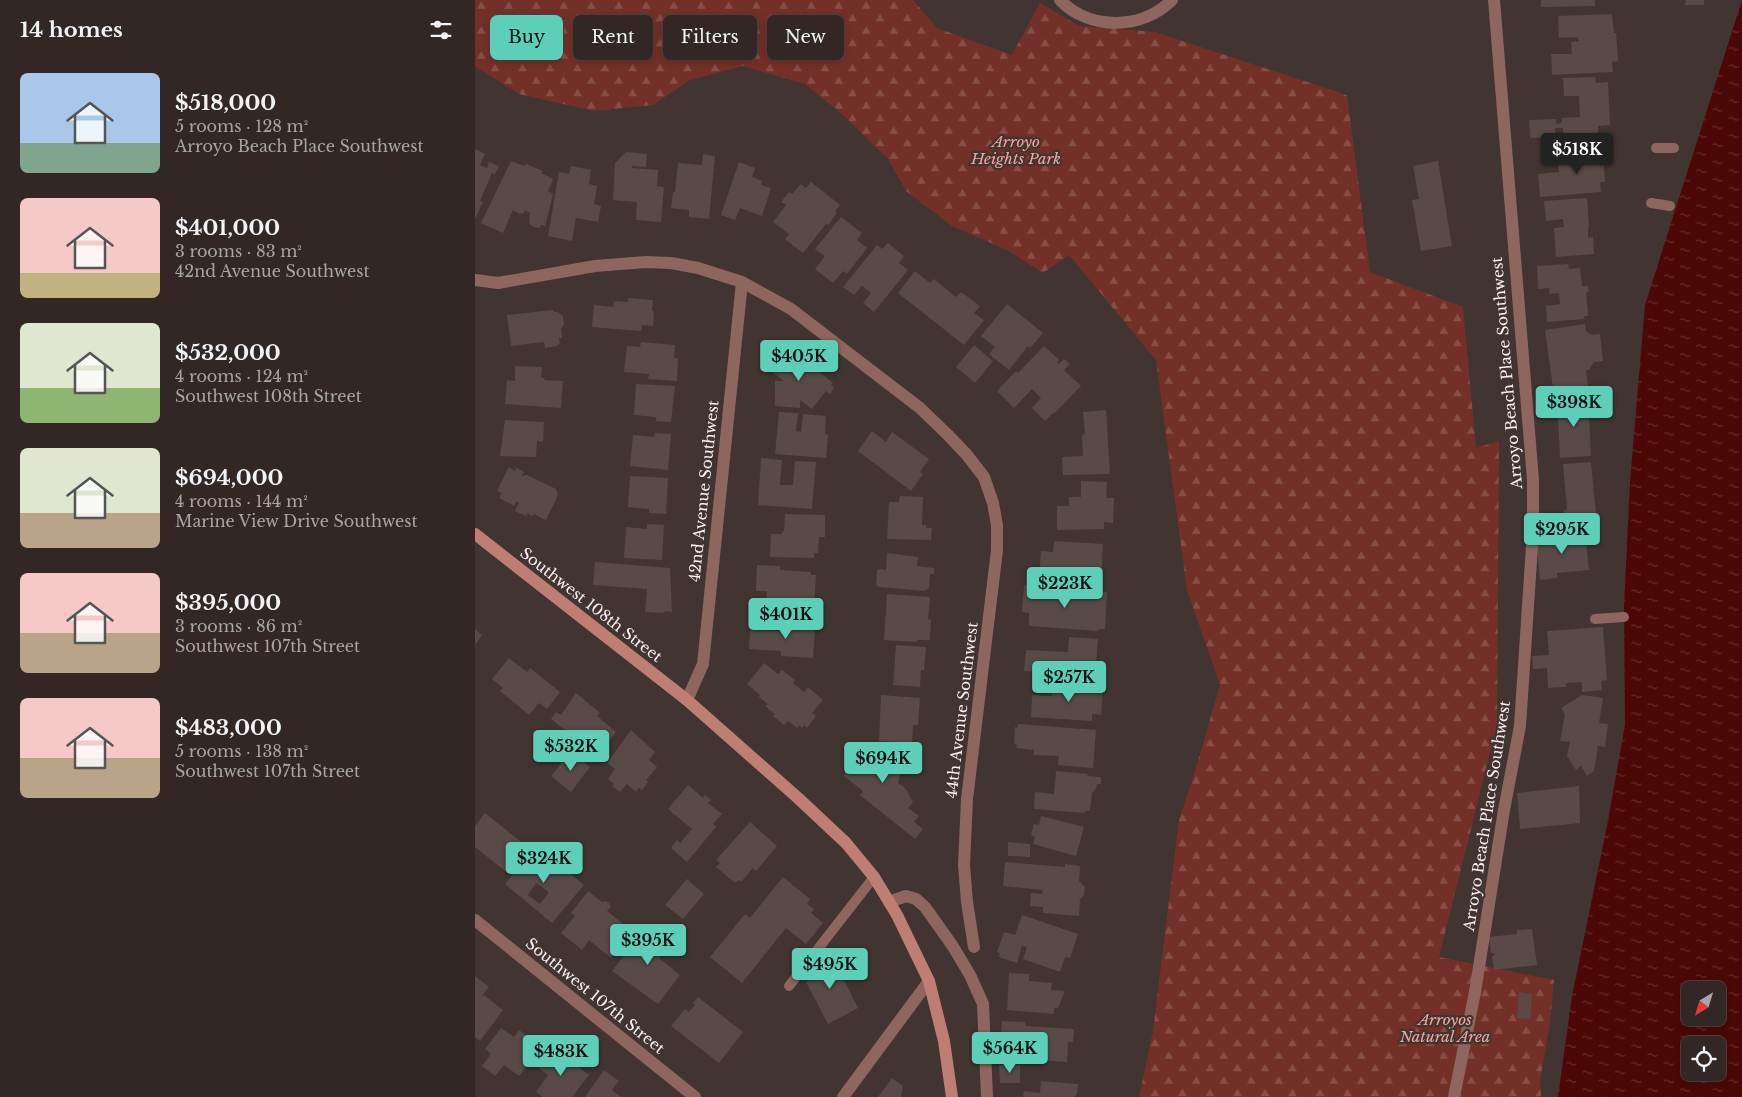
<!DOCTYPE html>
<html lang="en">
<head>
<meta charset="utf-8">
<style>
  :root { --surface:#322725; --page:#3a2f2d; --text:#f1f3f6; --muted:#a8a5a7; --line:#4d4442; --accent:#5dceb8 }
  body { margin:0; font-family:"Libre Baskerville",serif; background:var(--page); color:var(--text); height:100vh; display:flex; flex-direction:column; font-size:19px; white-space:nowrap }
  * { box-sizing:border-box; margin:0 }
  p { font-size:16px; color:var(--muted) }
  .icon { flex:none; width:28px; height:28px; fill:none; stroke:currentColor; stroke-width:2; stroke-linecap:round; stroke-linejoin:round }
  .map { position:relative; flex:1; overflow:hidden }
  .side { display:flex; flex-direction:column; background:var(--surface); width:475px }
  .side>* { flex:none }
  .banner { position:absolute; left:15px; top:15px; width:475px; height:45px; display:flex; gap:10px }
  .needle { width:32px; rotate:218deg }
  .fabs { position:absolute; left:1206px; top:981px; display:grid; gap:10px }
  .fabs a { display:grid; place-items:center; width:45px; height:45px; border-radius:8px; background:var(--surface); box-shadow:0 2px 8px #0003,0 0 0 1px var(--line); font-size:25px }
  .price { position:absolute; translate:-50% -42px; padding:0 11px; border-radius:5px; background:var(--accent); color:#111; font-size:16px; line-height:32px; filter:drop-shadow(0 1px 2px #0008) }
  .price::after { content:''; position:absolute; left:50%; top:30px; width:15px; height:11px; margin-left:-8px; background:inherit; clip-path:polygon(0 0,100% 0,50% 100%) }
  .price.active { background:#222; color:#fff }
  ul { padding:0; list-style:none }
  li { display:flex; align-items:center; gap:15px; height:125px; padding:0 20px }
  li span { display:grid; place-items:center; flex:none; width:140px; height:100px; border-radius:8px; color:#555 }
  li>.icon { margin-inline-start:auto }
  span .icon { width:60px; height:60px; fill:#fffc; stroke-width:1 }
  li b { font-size:21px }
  h2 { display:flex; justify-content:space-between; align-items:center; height:60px; padding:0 20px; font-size:21px }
  .chip { padding:0 18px; border-radius:8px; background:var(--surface); box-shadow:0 2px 8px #0003,0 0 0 1px var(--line); font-size:18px; line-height:45px }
  .chip.active { background:var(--accent); color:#111 }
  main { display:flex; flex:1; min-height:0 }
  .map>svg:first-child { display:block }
  .forest { fill:url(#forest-firs) }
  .water { fill:url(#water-ripples); fill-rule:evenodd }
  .building { fill:#594a48; fill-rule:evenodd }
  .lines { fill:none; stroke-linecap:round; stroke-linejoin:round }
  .lane { stroke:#8f655f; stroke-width:10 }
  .street { stroke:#8f655f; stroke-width:12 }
  .secondary { stroke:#bf7e74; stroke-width:12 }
  .labels { text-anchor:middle; stroke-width:4.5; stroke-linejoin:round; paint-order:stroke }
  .park-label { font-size:15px; font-style:italic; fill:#f3a89d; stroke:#423431 }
  .street-label { font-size:15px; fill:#fbf1f0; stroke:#423431 }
</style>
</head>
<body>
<main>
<section class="side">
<h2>14 homes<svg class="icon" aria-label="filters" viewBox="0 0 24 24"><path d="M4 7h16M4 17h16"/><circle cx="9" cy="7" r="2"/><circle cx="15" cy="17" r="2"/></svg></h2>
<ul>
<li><span style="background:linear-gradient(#a9c7e8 70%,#7fa58c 0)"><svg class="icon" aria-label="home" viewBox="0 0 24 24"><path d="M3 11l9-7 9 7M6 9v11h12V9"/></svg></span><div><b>$518,000</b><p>5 rooms · 128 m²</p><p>Arroyo Beach Place Southwest</p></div></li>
<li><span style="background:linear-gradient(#f6c9c9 75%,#c2b280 0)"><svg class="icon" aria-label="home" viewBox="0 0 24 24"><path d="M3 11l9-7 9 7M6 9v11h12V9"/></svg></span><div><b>$401,000</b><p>3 rooms · 83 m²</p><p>42nd Avenue Southwest</p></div></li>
<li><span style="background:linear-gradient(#dfe7d0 65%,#8fb573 0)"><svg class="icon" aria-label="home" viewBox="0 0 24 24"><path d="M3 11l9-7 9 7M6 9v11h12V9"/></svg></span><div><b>$532,000</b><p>4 rooms · 124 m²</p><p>Southwest 108th Street</p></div></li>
<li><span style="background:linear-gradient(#dfe7d0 65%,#b9a48a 0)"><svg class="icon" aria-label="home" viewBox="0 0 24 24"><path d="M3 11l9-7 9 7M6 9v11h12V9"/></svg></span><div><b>$694,000</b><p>4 rooms · 144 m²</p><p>Marine View Drive Southwest</p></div></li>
<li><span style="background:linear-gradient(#f6c9c9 60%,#b9a48a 0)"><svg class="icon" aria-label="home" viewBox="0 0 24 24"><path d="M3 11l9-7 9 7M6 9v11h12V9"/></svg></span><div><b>$395,000</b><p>3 rooms · 86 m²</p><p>Southwest 107th Street</p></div></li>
<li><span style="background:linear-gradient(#f6c9c9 60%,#b9a48a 0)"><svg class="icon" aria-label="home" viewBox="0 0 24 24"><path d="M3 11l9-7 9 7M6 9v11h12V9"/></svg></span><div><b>$483,000</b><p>5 rooms · 138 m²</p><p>Southwest 107th Street</p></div></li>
</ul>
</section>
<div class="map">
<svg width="1267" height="1097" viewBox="0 0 1267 1097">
  <defs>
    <pattern id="forest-firs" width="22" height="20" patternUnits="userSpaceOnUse" patternTransform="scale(1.25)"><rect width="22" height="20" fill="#733028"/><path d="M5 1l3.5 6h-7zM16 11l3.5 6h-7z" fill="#884e48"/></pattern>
    <pattern id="water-ripples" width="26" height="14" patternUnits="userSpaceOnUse" patternTransform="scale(1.25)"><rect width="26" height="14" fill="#4b0806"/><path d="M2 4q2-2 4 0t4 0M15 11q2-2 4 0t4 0" fill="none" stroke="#662c2b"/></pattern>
  </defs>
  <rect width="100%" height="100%" fill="#423431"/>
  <!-- forest -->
  <path class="forest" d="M0,0h438l24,28 75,27 28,-52 39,23 76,6 192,63 23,177 93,35 13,141 23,-7 -2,283 -58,233 115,23 -4,43 -10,58 1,16h-402l14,-66 26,-211 14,-42 27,-93 -33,-95 -31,-230 -87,-105 -26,18 -36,-23 -55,-24 -46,-35 -18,-32 -47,-46 -36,-29 -62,-18 -53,14 -37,25 -59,6 -75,-17 -44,-28z"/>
  <!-- water -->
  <path class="water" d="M1267,0v1097h-184l14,-101 35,-170 18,-101 -1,-118 6,-125 15,-177zM1215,990h27v28h-27zM1215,1045h27v27h-27z"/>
  <!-- building -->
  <path class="building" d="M1066,0h54v6l-54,1z
    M1211,0h18v5h-19z
    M1137,14l2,19h2l2,28 -6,1 1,10 -61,3 -1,-21h21l-1,-12 8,-1 -1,-4 -19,1 -1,-22z
    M1120,77l1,6 12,-1 2,43 -12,1v8l-35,2v-8h-8l1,9 -26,1 -1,-18 27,-1v5l6,-1v-5l18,-1 -1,-21h-15l-1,-18z
    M1118,142l19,10 -8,15 1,15h-5l1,10 -61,5 -2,-23 21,-2 -1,-8 21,-2 -1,-3 7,-4 1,1z
    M0,149l10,5 -5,11 7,3 2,-6 10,4 -4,8 -3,-1 -12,28 3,1 -8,17z
    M151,152l21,2 -1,13 -14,-1v2l26,2 -1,16 7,1 -3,35 -25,-2 1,-18 -24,-2 2,-37z
    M228,154l12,2 -6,63 -20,-2v-7l-18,-2 2,-16h2l3,-29 24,2z
    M36,161l13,5 2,-2 17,7 -2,2 12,6 -5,12 5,3 -8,32 -4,-1 -1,3 -7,-1 -4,-4 1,-10 -5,-3 -1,3 -5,1 -6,-4 -10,23 -22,-10z
    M963,161l14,85 -31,5 -9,-51 7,-1 -6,-33z
    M264,162l16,6 -3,9 10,4 -1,4 10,3 -9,28 -22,-8 -5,12 -14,-5z
    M96,166l20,4 -2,14 8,2 -3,18 7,2 -3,16 -22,-4 -4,23 -24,-5 11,-64 10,2z
    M336,182l29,23 -5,6 2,2 -9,12 -2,-1 -23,29 -18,-14 4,-5 -16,-12 13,-17 -5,-3 8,-10 3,2 9,-10 5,4z
    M1112,198l2,30h-1v10l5,-1 1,17 -38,3 -2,-29 10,-1 -1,-8 -17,2 -2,-20z
    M366,217l21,16 -5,7 10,8 -20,26 -4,-3 -10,12 -18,-14 10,-13 -10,-7z
    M413,243l16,13 -5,7 9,7 -34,42 -11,-9 8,-10 -9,-7 -8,9 -11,-8 34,-42 5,4z
    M1093,264l1,5 11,-1 2,18h6l1,6h-3l2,24h-4v3l-37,3 -1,-16 14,-2 -1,-11 -9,1 -1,-6 -11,1 -1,-23z
    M440,271l15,12 4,-4 22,18 5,-5 19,14 -6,7 10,7 -20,25 -66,-52z
    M153,298l25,2 -1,11h2l-1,15 -11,-1 -1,6 -49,-4 2,-22 19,2 1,-6 14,1z
    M532,304l36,29 -13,15 -2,-2 -19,24 -20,-16 6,-7 -14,-11z
    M78,310l1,2h4l5,4 1,8 -3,5 1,9h-3l1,5 -3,3 -12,2 -1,-6 -33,4 -4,-31z
    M1110,324l1,7 5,4 9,-1 3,27 -9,1 -5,8h-3l2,18 -30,3 -1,-4 -4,1 -8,-58z
    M166,342l34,3 -1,13h4l-1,23 -29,-2 1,-5 -25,-2 3,-26 13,1z
    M499,345l19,16 -18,22 -19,-16z
    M569,346l15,14 -2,2 2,2 5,-5 6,5 -6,6 17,16 -26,27 -1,-1 -9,9 -13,-13 9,-10 -9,-9 -18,19 -17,-17 19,-20 2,2z
    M314,348l10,8h7l6,4 -3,4 24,19 -2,2 3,3 -4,6 -4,-3 -14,18 -12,-9v8l-25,-2v-25h9l-13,-10z
    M40,366l27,1 -1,11h4l-1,2 19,1 -2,27 -56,-4 2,-24 8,1z
    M161,384l39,2 -4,36 -15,-1v-4l-22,-2z
    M1113,397l3,59 -31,2 -3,-59z
    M631,410l4,64 -47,1 -1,-18 21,-1 -1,-21 3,-1 -2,-22z
    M304,412l19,1 -2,18 5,1 2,-18 23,2 -1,18 3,1 -2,23 -51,-4z
    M30,420l39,2 -1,20 -6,-1 -1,16 -36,-1z
    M397,431l14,11 6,-10 37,27 -9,13 3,2 -12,17 -53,-40z
    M180,433l16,1 -3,36 -38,-4 3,-31 21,2z
    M286,458l21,2 -2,25h13l2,-24 21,1 -4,47 -54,-4z
    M1116,462l6,63 -31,3 -2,-18h3l-4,-46z
    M34,467l6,4 1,-3 8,4 -2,4 5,-1 29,14 2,6 -12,25 -12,-6 -2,2 -5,-3 -1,3 -11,-5 4,-8 -2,-2 -3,5 -15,-8 3,-5 -5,-2z
    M155,476l38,2 -2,36 -17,-1v-4l-21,-2z
    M606,481l26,1 -1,16h8l-1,25 -9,-1v7l-47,1v-24h12v-9h12z
    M425,496l23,1 -1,28h4v3h6l-1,12 -44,-1 2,-37h10z
    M310,514l40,1v22h-6l-1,16h-4v5l-44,-1 1,-23h11v-3l2,1z
    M172,524l17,1 -2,35 -38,-2 2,-31 21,2z
    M1110,533l4,37 -32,3v5l-17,2 -4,-42z
    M579,541l49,3 -2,38 -62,-3 2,-28 12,1z
    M412,553l31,4 -1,9 17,2v6h-4l-1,14 -4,3 -46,-4 -3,-2 1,-14 2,-2 7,1z
    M120,562l75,6 2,44 -7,-1 -1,2 -19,-1 2,-23 -54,-4z
    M282,565l23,1v4l31,2v3h5l-2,32h-5l-2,2 -41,-2 1,-16h-11z
    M549,585l23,2v5l26,1v-4l34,3 -2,37h-6l-1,2 -69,-5v-13l-7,-1z
    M412,594l43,3 -2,23 3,-1 -1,21h-13v2l-33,-2z
    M309,620l25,1v9h6l-2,28 -32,-2v-5l-32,-2 1,-19 34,1z
    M1128,627l4,53 -6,1 1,9 -20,2v-10l-16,1v4l-18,1 -1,-20 -14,1 -1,-13 17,-1 -2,-24z
    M0,629l7,6 -7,10z
    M594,637l29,2 -3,38 -71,-6 2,-21 42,2z
    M421,645l30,2 -2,23h-3l-1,17 -27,-2z
    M34,658l18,14 3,-4 30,24 -13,17 -8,-6 -10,12 -29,-24 3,-3 -11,-9z
    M289,663l14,11 4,-4 13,10 -2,3 11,9 4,-5 15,13 -11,13 4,3 -9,12 -3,-3 -2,3 -3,-3 -2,3 -9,-7 -4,4 -11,-9 2,-2 -10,-8 3,-2 -9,-7 1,-2 -13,-11z
    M594,682l25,1v8h9l-2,24 -9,-1v7l-61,-4 1,-22 20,1 1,-6 16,1z
    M101,693l24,20 -3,3 19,16 -19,24 -46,-37 5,-7 5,3z
    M406,695l39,3 -2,27h-5l-1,18 -33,-2z
    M1107,695l21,3 -4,25 9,1 -3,23 -7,-1 -4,25 -7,5 -6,-10 -5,4 -9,-14 3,-14 -10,-1 5,-27 -4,-6z
    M543,724l78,6 -3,38 -35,-3 1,-9 -26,-1 1,-5 -18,-2 1,-3 -3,-1 1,-17 3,1z
    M156,730l24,22 -6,8 8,7 -11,13 2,2 -6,8 -3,-2 -3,4 -9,-8 -7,8 -8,-6 2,-2 -6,-5 7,-10 -8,-6z
    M379,743l21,6v-3l5,5 4,-5 22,6 -8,31 8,6 7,13 -5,6 11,8 -5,6 9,7 -8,10 -55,-44 3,-4 -19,-15z
    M96,752l19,15 -19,25 -20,-16z
    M581,771l32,3 -1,2 14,1v7h-4l-1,4 -4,5 -2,18h-5v2l-51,-4 1,-17 19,2z
    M213,785l15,13 2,-3 6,5 -3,3 14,11 -9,10 3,3 -29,35 -16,-14 6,-8 3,3 12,-14 -24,-20z
    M1104,786l1,37 -60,6 -3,-36z
    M10,813l40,32 -20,26 -30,-24v-21z
    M566,816l43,11 -8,29 -43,-12 2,-7 -4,-2 3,-11 5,1z
    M275,822l27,24 -21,25 -3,-3 -12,14 -2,-2 -4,3 -19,-16 4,-4 -4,-3z
    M533,842l22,2v13l-22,-1z
    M62,846l47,39 -32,38 -47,-39zM61,883l13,9 -9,12 -12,-9z
    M530,862l60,5v-3l15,2 -1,15 6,6 -1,8 -4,4 -1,17 -36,-3v-6l-13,-1 1,-13 11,1 1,-4 -40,-4z
    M308,877l27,22 -3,5 7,5 -3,4 12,10 -17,21 -20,-16 -44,55 -32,-26 35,-43 5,4z
    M212,879l17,15 -21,25 -18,-14z
    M113,891l14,11 3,-1 4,2 2,4 -4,4 26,21 -22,26 -22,-18 -7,10 -21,-17 14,-17 -4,-3z
    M547,915l56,19 -8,24 -5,-1 -5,15 -37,-13 4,-12 -5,-1 -5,17 -18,-6 1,-4 -3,-1 7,-20 11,3z
    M181,928l16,13 -13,17 21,17 -22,29 -46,-33 30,-39 7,6z
    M1057,929l5,36 -43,5 -2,-14h2v-3h-3l-2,-16 28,-3v-4z
    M356,955l27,53 -30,16 -22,-42 4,-2 -6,-11z
    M534,973l20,1v7l23,2 -1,7 14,1 -7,17h-4v6l-47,-4z
    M0,976l14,11 -8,10 3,-2 19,15 -23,31 -5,-4z
    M1044,992l13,2 -2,25 -13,-1z
    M223,997l45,35 -24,31 -48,-37 14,-17 4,3 6,-7 -2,-2z
    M527,1021l23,1v4l49,3 -1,13h-5l-1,20 -53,-3 1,-10h-15z
    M26,1028l13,9 5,-7 8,6 6,2 8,8 -2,2 1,2 -21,26 -15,-11 -9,11 -13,-10 9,-12 -6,-5z
    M79,1049l35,26 -17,22h-29l-7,-5 12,-17 -9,-7z
    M524,1065h21v18h-20z
    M129,1070l15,11 -7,9 9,7h-36z
    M417,1078l11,8 -2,11h-23z
    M566,1081l37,3 -1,10 -3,3h-51l1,-6 16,2z"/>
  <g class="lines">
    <!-- lane -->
    <path class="lane" d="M1181,148h18
      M1176,203l19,3
      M1120,619l29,-2
      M314,986l85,-109"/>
    <!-- street -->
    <path class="street" d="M585,0c30,31 82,30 112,0
      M0,280l23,3 97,-17 51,-4 25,1 27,5 44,14 49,27 129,99 28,27 19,20 17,22 9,26 4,22v25l-30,249 -3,66 3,37 7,45
      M212,700l16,-36 39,-382
      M414,902l17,-6 10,3 9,8 27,38 18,30 13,29 4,93
      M0,920l220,177
      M368,1097l86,-116
      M979,1097l21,-105 29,-182 16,-84 13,-195v-51l-39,-480"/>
    <!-- secondary -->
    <path class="secondary" d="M0,534l212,166 111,98 48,45 28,34 23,38 32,66 15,60 8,56"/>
  </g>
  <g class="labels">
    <!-- park labels -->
    <g class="park-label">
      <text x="541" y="147">Arroyo<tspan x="541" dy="17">Heights Park</tspan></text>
      <text x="970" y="1025">Arroyos<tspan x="970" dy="17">Natural Area</tspan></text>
    </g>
    <!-- street labels -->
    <g class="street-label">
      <text transform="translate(1032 373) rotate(-95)" y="5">Arroyo Beach Place Southwest</text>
      <text transform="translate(229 491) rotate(-84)" y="5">42nd Avenue Southwest</text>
      <text transform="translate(116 605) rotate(38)" y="5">Southwest 108th Street</text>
      <text transform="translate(487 710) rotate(-83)" y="5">44th Avenue Southwest</text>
      <text transform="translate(1012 816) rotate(-81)" y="5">Arroyo Beach Place Southwest</text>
      <text transform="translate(120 996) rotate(39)" y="5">Southwest 107th Street</text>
    </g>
  </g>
</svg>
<div class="fabs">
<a><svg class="needle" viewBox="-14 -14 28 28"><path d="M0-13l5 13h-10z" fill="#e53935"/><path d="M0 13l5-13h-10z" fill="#a8a5a7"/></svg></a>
<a><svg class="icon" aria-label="locate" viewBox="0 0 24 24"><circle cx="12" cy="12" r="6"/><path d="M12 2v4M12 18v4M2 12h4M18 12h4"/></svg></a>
</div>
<b class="price active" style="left:1102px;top:175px">$518K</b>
<b class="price" style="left:324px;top:382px">$405K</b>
<b class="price" style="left:1099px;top:428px">$398K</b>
<b class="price" style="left:1087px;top:555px">$295K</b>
<b class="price" style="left:590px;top:609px">$223K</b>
<b class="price" style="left:311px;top:640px">$401K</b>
<b class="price" style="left:594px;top:703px">$257K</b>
<b class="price" style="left:96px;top:772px">$532K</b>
<b class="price" style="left:408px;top:784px">$694K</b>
<b class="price" style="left:69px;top:884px">$324K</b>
<b class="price" style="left:173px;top:966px">$395K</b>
<b class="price" style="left:355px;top:990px">$495K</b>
<b class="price" style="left:535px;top:1074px">$564K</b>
<b class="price" style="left:86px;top:1077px">$483K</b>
<div class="banner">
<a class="chip active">Buy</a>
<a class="chip">Rent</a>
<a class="chip">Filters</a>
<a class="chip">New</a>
</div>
</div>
</main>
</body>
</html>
